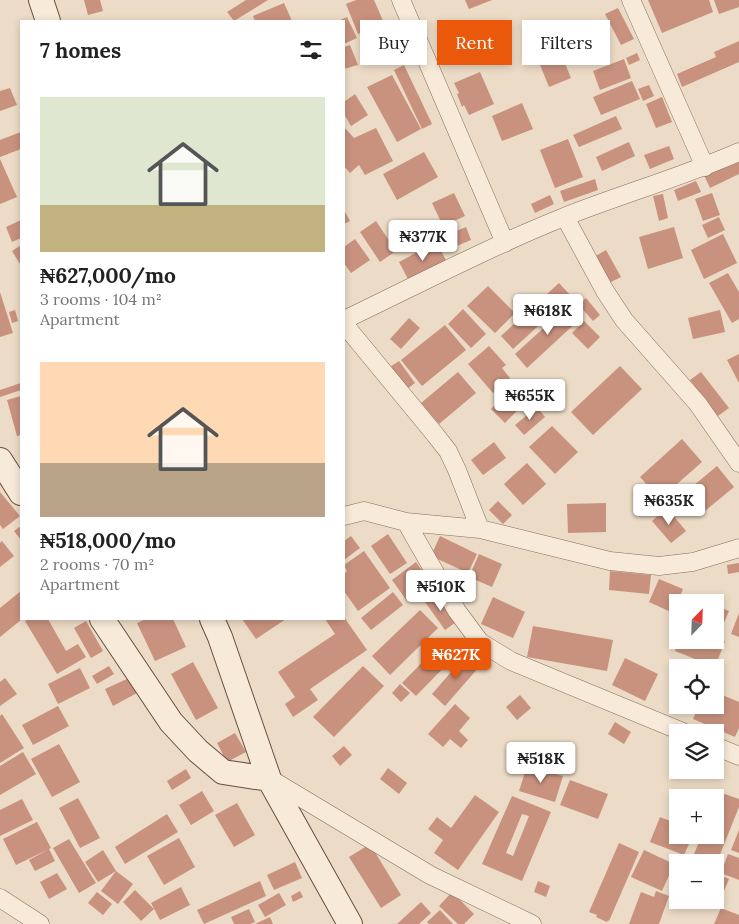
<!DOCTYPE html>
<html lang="en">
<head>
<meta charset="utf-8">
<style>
  :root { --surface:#fff; --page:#f6f6f6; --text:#222; --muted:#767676; --accent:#ea580c }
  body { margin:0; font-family:Lora,serif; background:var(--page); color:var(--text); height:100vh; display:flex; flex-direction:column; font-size:19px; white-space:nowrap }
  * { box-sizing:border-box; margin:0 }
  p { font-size:16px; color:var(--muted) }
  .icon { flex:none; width:28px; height:28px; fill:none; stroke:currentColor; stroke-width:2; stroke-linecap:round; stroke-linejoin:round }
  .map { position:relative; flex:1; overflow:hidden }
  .sheet { position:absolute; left:20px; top:20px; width:325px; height:600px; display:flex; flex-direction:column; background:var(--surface); border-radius:0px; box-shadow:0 2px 8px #0003 }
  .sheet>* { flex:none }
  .top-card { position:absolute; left:360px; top:20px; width:304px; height:45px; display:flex; gap:10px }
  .needle { width:32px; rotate:23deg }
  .controls { position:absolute; left:669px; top:594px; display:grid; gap:10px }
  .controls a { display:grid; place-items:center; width:55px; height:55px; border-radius:0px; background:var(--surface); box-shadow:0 2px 8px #0003; font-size:25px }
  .price { position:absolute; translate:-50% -42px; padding:0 11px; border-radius:5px; background:#fff; color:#222; font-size:16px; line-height:32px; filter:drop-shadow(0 1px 2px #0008) }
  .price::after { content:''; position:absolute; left:50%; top:30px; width:15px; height:11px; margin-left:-8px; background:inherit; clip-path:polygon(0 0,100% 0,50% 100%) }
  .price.on { background:var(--accent); color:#fff }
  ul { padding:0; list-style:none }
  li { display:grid; align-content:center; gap:10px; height:265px; padding:0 20px }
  li span { display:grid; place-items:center; height:155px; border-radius:0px; color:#555 }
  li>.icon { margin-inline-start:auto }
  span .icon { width:90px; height:90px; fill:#fffc; stroke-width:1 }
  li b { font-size:21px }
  h2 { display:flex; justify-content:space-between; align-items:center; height:60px; padding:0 20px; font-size:21px }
  .chip { padding:0 18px; border-radius:0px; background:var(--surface); box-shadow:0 2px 8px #0003; font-size:18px; line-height:45px }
  .chip.on { background:var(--accent); color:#fff }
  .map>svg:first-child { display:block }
  .building { fill:#c8927e; fill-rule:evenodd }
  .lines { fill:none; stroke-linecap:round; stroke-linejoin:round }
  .street-casing { stroke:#866d5d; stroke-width:19 }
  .secondary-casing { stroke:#684e40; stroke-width:26 }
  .street { stroke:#f7ead9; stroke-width:18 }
  .secondary { stroke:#f7ead9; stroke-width:24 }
</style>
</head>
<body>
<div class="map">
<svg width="739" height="924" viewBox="0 0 739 924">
  <rect width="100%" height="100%" fill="#ecdbc6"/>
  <!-- building -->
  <path class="building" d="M84,0h16l3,11 -15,4z
    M246,0h22l-34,21 -7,-9z
    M356,0h18l10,23 -26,11 -12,-30z
    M465,0h27l-23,9z
    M648,0h61l4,12 -51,21z
    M714,0h25v7l-20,7z
    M284,3l8,18h-37l-2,-5z
    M618,8l16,31 -13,6 -16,-31z
    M347,17l10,21 -13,6v-23h-6z
    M556,41l15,37 -22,9 -15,-37z
    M739,41v21l-57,25 -5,-13 39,-17 -2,-5z
    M350,45l8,20 -14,4v-22z
    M637,53l3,7 -11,5 -3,-7z
    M624,59l7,19 -31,12 -7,-19z
    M404,65l28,59 -10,5 -28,-59z
    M480,72l14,32 -25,11 -5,-10 -2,2 -5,-13 2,-1 -5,-10z
    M392,75l29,54 -24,13 -30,-55z
    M632,81l8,18 -39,16 -8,-18z
    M649,85l5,11 -11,5 -5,-12z
    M10,88l7,17 -17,6v-20z
    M355,94l13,21 -17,11 -7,-12v-12z
    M662,97l10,25 -16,6 -10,-24z
    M522,103l11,26 -31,12 -10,-25z
    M616,116l6,13 -43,18 -6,-12z
    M344,127l10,11 22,-10 17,33 -28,14 -6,-10 -9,8 -6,-7z
    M21,132v17l-21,8v-17z
    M568,139l15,38 -28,11 -15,-38z
    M629,142l6,14 -33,15 -6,-14z
    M669,146l5,13 -24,10 -6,-14z
    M424,152l14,25 -41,23 -14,-26z
    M0,159l17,38 -17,7z
    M739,159v15l-29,14 -6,-13z
    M595,179l3,11 -34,12 -4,-11z
    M696,181l5,11 -23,9 -4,-11z
    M454,193l11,23 -22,10 -11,-23z
    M712,193l8,22 -17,6 -8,-22z
    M663,194l5,24 -9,3 -6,-25z
    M550,195l4,9 -19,9 -4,-9z
    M344,210l6,11 -6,3z
    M719,217l6,13 -17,8 -6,-13z
    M21,220v18l-9,4 -6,-15z
    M376,221l20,30 -16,11 -20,-30z
    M466,227l5,13 -24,10 -5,-13z
    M674,227l9,31 -35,11 -9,-32z
    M723,234l14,29 -33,16 -13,-29z
    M355,239l15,21 -19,13 -7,-10v-16z
    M436,242l11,20 -38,19 -10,-19z
    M21,245v18l-1,1 -8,-13z
    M606,250l15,27 -12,6 -15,-26z
    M728,273l11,19v27l-7,4 -23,-40z
    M559,283l12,13 -58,53 -12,-13z
    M488,286l27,27 -20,20 -28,-27z
    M0,292l13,41 -13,4z
    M586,298l14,17 -7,6 -14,-16z
    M569,305l12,13 -54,50 -12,-14z
    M463,309l23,25 -15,14 -23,-24z
    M15,310l3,11 -6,2 -3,-11z
    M720,310l5,22 -32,7 -5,-21z
    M409,318l11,10 -19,21 -11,-10z
    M584,321l16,16 -12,12 -16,-16z
    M445,325l21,25 -44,36 -21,-26z
    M489,346l17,19 -4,3 8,10 -17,15 -25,-29z
    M739,354v29l-12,-23z
    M399,361l16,22 -12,9 -16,-23z
    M620,366l22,23 -49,46 -22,-23z
    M458,372l18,21 -37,31 -18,-21z
    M701,372l28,36 -11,8 -28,-36z
    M520,379l14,14 -29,30 -14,-14z
    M21,383v7l-21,7v-7z
    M21,396v39l-4,1 -10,-36z
    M537,407l8,10 -21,18 -9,-10z
    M552,426l26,26 -23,22 -26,-27z
    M682,439l20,23 -42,37 -20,-22z
    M494,442l12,16 -23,17 -12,-15z
    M527,463l19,21 -23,21 -19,-21z
    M717,466l17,21 -35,29 -18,-20z
    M0,492l20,24 -17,13 -3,-4z
    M498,501l14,14 -9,9 -14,-14z
    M606,503v29l-38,1 -1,-29z
    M667,508l19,23 -15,12 -19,-22z
    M21,526v14l-7,-9z
    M388,534l19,29 -17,11 -19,-28z
    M351,536l9,12 -16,12v-19z
    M440,536l37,18 -9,19 -37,-17z
    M2,541l12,15 -14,11v-24z
    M364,551l26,37 -32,23 -14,-20v-17l3,-3 -3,-6z
    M479,554l23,10 -10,23 -23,-10z
    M416,562l16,22 -25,17 -15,-21z
    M739,563v9l-11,2 -1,-9z
    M610,571l41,4 -2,19 -40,-4z
    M659,579l24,10 -10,24 -24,-11z
    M21,591v29l-21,17v-29z
    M393,592l10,13 -32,25 -10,-12z
    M437,594l19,28 -11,8 -20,-28z
    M493,597l32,15 -12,26 -32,-14z
    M715,605l14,6 -9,21 -5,-2z
    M420,610l18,18 -48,47 -18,-19z
    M739,613v24l-8,-3z
    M344,617l23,33 -57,39 8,11 -25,17 -8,-13 10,-7 -17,-25 57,-38 -10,-15h19z
    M29,619h19l18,32 12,-7 8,13 -29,17 -32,-53z
    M146,619h27l13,28 -31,14 -18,-38z
    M242,619h44l-30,20z
    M86,621l17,30 -12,7 -17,-30z
    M533,626l80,14 -6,31 -80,-14z
    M715,637l10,4 -10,26 -40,-16 5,-11h35z
    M441,643l14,13 -39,40 -14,-13z
    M466,655l13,12 -34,39 -13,-12z
    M625,658l33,16 -13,27 -33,-16z
    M193,662l25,46 -22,12 -25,-46z
    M109,666l5,8 -17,10 -5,-8z
    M363,666l21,20 -50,51 -21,-20z
    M80,668l10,20 -32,16 -10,-20z
    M5,678l12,16 -17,12v-24z
    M129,678l8,15 -24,13 -8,-17z
    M400,684l10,9 -9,9 -9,-9z
    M715,692l24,10v26l-4,9 -42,-18 6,-14h16z
    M520,695l11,13 -14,12 -11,-13z
    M455,704l15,14 -11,13 9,9 -7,8 -11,-9 -7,8 -15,-13z
    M58,706l11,20 -36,19 -11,-20z
    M2,714l22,34 -24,15v-47z
    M615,722l16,10 -7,12 -16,-10z
    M235,733l11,19 -19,10 -10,-19z
    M59,744l21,38 -28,15 -21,-38z
    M344,746l8,9 -12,11 -8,-10z
    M23,752l13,22 -36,21v-29z
    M527,766l36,10 -8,26 -36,-11z
    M388,768l19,15 -8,11 -19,-15z
    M186,769l5,9 -19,12 -5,-9z
    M570,780l38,14 -10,25 -38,-14z
    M202,791l12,20 -23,14 -12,-20z
    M719,792l20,7v8l-22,55 -23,-8 8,-19h13v-33z
    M475,795l24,17 -41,58 -24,-17 9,-13 -15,-11 9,-12 14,11z
    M512,796l39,16 -29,69 -40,-17zM522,814l7,2 -16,40 -7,-3z
    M78,798l22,40 -20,10 -21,-40z
    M22,799l11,21 -33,16v-26z
    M237,803l18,32 -21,12 -19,-32z
    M167,814l11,18 -53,32 -10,-17z
    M660,817l18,7v11h15l-9,20 -34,-13z
    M37,822l14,26 -35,17 -13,-26z
    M739,830v23l-8,-3z
    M179,838l16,29 -31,18 -17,-29z
    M69,839l27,44 -17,10 -26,-45z
    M619,843l20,9 -30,69 -1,-1 -1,2 -11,-5 1,-2 -8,-3z
    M370,844l31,51 -20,13 -32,-51z
    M49,849l6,12 -20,10 -6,-11z
    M103,850l13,21 17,13 -15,20 -17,-13 15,-20 -18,11 -13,-20z
    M644,850l30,14 -12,27 -31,-14z
    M728,854l11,4v22l-18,-7z
    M295,862l7,16 -28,12 -7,-15z
    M57,873l10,16 -18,10 -9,-17z
    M715,873l14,6 -10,23 -4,-1z
    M260,881l6,15 -62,28 -7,-14z
    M538,881l12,5 -4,11 -12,-5z
    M181,887l9,18 -30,15 -9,-17z
    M135,890l19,19 -13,12 -18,-19z
    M300,891l3,6 -10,5 -2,-6z
    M656,891l13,5 -10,28h-30l12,-32 13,5z
    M97,892l15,12 -9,11 -15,-12z
    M452,892l22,22 -10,10h-6l-19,-18z
    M279,893l7,12 -21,12 -7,-12z
    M421,902l10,11 -12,11h-22z
    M721,908l18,7v9h-25z
    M249,909l6,13 -5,2h-16l-3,-7z
    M440,910l13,14h-24l-2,-2z
    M270,917l3,7h-18z"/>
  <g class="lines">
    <defs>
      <path id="street" d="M401,0l104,243
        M631,0l74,167
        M565,217l40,74 19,29 74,84 41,59
        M344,320c73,-35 145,-73 220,-103 58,-23 118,-40 175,-65
        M344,324l89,108 15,19 9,19 23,59
        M344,516l20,-5 42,11 74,7 130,32 49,5 34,-4 46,-14
        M406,522l51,89 23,31 31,19 172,71
        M715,746l24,10
        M270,779l160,96 102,49
        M0,898l40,26"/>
      <path id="secondary" d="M41,0l7,21
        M0,460l21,33
        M102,619l69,103 27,29 25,21 46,7
        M212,619l8,18 49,142 81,145"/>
    </defs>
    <!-- street casing -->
    <use href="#street" class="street-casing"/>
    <!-- secondary casing -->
    <use href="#secondary" class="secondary-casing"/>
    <!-- street -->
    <use href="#street" class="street"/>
    <!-- secondary -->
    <use href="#secondary" class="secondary"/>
  </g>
</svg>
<div class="controls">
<a><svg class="needle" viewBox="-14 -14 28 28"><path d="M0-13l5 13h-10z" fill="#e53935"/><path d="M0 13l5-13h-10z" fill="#767676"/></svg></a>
<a><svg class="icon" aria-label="locate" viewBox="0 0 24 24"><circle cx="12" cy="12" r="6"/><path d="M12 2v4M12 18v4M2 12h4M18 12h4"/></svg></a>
<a><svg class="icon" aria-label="layers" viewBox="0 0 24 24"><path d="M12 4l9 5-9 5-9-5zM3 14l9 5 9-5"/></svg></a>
<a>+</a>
<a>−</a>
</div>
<b class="price" style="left:423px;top:262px">₦377K</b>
<b class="price" style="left:548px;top:336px">₦618K</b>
<b class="price" style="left:530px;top:421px">₦655K</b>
<b class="price" style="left:669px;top:526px">₦635K</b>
<b class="price" style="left:441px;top:612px">₦510K</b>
<b class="price on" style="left:456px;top:680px">₦627K</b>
<b class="price" style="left:541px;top:784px">₦518K</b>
<div class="top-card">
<a class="chip">Buy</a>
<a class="chip on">Rent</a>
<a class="chip">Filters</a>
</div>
<section class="sheet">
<h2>7 homes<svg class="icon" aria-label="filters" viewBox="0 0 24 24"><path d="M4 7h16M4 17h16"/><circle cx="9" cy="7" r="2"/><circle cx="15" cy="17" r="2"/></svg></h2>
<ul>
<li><span style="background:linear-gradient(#dfe7d0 70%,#c2b280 0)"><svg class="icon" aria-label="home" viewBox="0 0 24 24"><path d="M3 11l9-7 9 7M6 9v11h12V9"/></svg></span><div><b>₦627,000/mo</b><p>3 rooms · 104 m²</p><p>Apartment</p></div></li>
<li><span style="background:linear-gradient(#ffd9b3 65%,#b9a48a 0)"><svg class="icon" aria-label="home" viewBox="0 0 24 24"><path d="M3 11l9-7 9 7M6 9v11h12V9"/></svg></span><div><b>₦518,000/mo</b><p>2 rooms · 70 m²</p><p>Apartment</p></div></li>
</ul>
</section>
</div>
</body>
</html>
